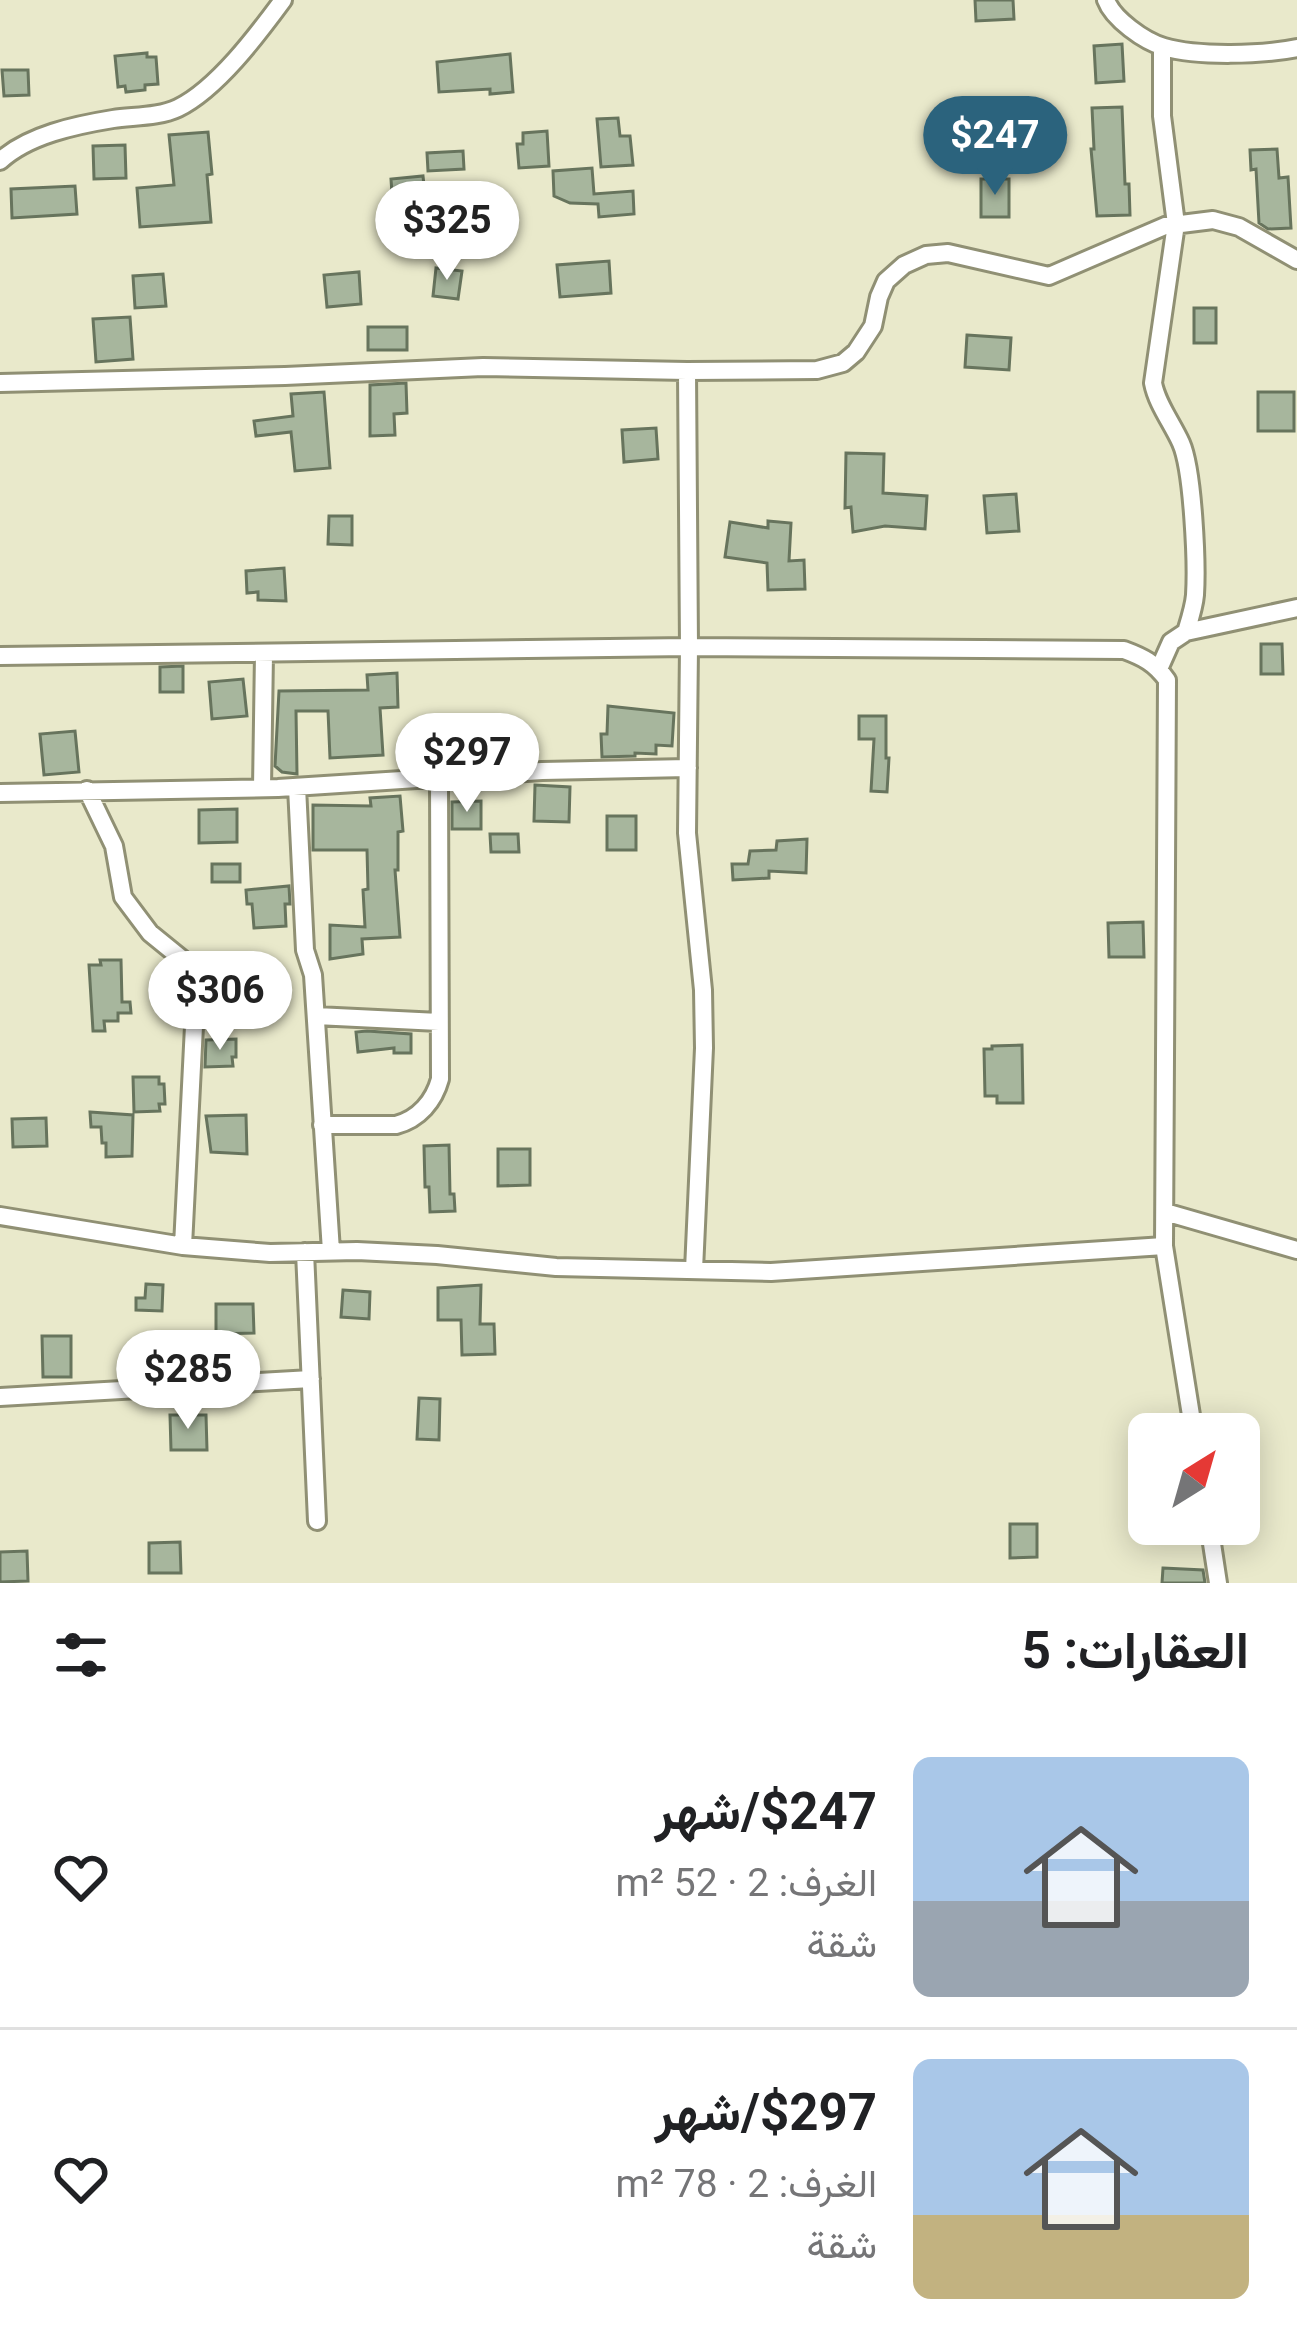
<!DOCTYPE html>
<html lang="ar">
<head>
<meta charset="utf-8">
<style>
  :root { --surface:#fff; --page:#f6f6f6; --text:#202124; --muted:#757577; --line:#e0e0e0; --accent:#2b637d }
  body { margin:0; font-family:Roboto,Vazirmatn,sans-serif; background:var(--page); color:var(--text); direction:rtl; height:100vh; display:flex; flex-direction:column; font-size:45px; white-space:nowrap }
  * { box-sizing:border-box; margin:0 }
  p { font-size:39px; color:var(--muted) }
  .icon { flex:none; width:66px; height:66px; fill:none; stroke:currentColor; stroke-width:2; stroke-linecap:round; stroke-linejoin:round }
  .map { position:relative; height:1583px; overflow:hidden; direction:ltr }
  .side { display:flex; flex-direction:column; background:var(--surface); flex:1 }
  .side>* { flex:none }
  .needle { width:78px; rotate:37deg }
  .controls { position:absolute; left:1128px; top:1413px; display:grid; gap:24px }
  .controls a { display:grid; place-items:center; width:132px; height:132px; border-radius:18px; background:var(--surface); box-shadow:0 6px 30px #0003; font-size:60px }
  .price { position:absolute; translate:-50% -102px; padding:0 27px; border-radius:42px; background:#fff; color:#222; font-size:39px; line-height:78px; filter:drop-shadow(0 3px 6px #0008) }
  .price::after { content:''; position:absolute; left:50%; top:72px; width:36px; height:27px; margin-left:-18px; background:inherit; clip-path:polygon(0 0,100% 0,50% 100%) }
  .price.active { background:var(--accent); color:#fff }
  ul { padding:0; list-style:none }
  li { display:flex; align-items:center; gap:36px; height:300px; padding:0 48px }
  li+li { border-top:3px solid var(--line) }
  li span { display:grid; place-items:center; flex:none; width:336px; height:240px; border-radius:18px; color:#555 }
  li>.icon { margin-inline-start:auto }
  span .icon { width:144px; height:144px; fill:#fffc; stroke-width:1 }
  li b { font-size:51px }
  h2 { display:flex; justify-content:space-between; align-items:center; height:144px; padding:0 48px; font-size:51px }
  .map>svg:first-child { display:block }
  .building { fill:#a7b69d; stroke:#67745d; stroke-width:3 }
  .lines { fill:none; stroke-linecap:round; stroke-linejoin:round }
  .street-casing { stroke:#909074; stroke-width:22 }
  .street { stroke:#fff; stroke-width:16 }
</style>
</head>
<body>
<div class="map">
<svg width="1297" height="1583" viewBox="0 0 1297 1583">
  <rect width="100%" height="100%" fill="#e9e9cb"/>
  <!-- building -->
  <path class="building" d="M975,0h38l1,19 -38,2z
    M1122,44l2,37 -28,2 -2,-37z
    M147,53v4h9l2,27 -13,1v5l-19,2 -1,-6 -7,1 -3,-31z
    M510,54l3,38 -23,2v-5l-51,3 -2,-30z
    M2,70h26l1,25 -25,1z
    M1122,107l3,77h4l1,31 -33,1 -6,-67h3l-2,-41z
    M618,118l2,18h10l3,29 -32,2 -4,-48z
    M547,131l2,35 -30,2 -2,-24h6v-11z
    M208,132l4,42 -5,1 4,47 -71,5 -3,-39 37,-3 -5,-50z
    M125,145l1,33 -32,1 -1,-33z
    M1277,149l2,29 9,-1 3,51 -23,1 -9,-6 -3,-54 -5,1 -1,-20z
    M463,151l1,18 -36,2 -1,-18z
    M592,168l2,26 39,-3 1,23 -35,3 -1,-13 -28,-1 -16,-7 -1,-25z
    M423,176l4,39 -18,1 -1,-8h-5v-6l-5,1 -1,-10 -5,1 -1,-15z
    M981,179h28v38h-28z
    M75,186l2,28 -65,4 -1,-29z
    M609,261l2,32 -51,4 -3,-32z
    M436,268l26,3 -4,28 -25,-3z
    M359,272l2,32 -34,3 -3,-32z
    M163,274l3,32 -31,2 -2,-32z
    M1194,308h22v35h-22z
    M130,317l3,42 -37,3 -3,-43z
    M368,327h39v23h-39z
    M967,335l44,3 -2,32 -44,-3z
    M406,383l1,30 -13,1 1,21 -25,1v-51z
    M324,392l6,76 -35,3 -4,-39 -35,4 -2,-15 39,-5 -2,-22z
    M1258,392h36v39h-36z
    M656,428l2,31 -34,3 -2,-32z
    M846,453l38,1 -1,39 44,3 -2,33 -40,-3 -32,6 -2,-25 -6,1z
    M1016,494l3,37 -32,2 -3,-37z
    M329,516h23v29l-24,-1z
    M768,521l23,2 -2,38 15,-1 1,29 -37,1 -1,-27 -42,-6 5,-35 38,6z
    M284,568l2,33 -28,-1v-8l-11,1 -1,-22z
    M1261,644h21l1,30h-22z
    M183,666v26h-23v-25z
    M397,673l1,34 -18,1 3,47 -53,3 -2,-47h-32l1,63 -15,-2 -7,-6 4,-75 89,-1 -1,-15z
    M243,679l4,37 -35,3 -3,-37z
    M608,706l66,7 -2,33 -16,-1v9l-21,-1v3l-33,1 -1,-23h6z
    M859,716h27v42h3l-2,34 -16,-1 3,-52h-15z
    M415,727h27v4l43,-2 1,25 -29,1 -1,-10 -41,1z
    M75,731l4,41 -35,3 -4,-41z
    M535,785l35,2 -1,35 -35,-1z
    M400,796l3,35 -5,1v38h-3l5,67 -38,2 1,15 -33,5v-34l35,2 -2,-37 5,-1 -1,-39h-54v-45l58,1 -1,-8z
    M481,801v28h-29v-27z
    M237,809v33l-38,1v-33z
    M607,816h29v34h-29z
    M490,834h28l1,18h-28z
    M807,839l-1,34 -37,-2v7l-36,2 -1,-16h16l2,-13 26,-1 1,-9z
    M212,864h28v18h-28z
    M289,886l1,18h-5l1,22 -32,2 -2,-24h-5l-1,-14z
    M1143,922l1,35h-35l-1,-34z
    M100,960h21l1,42h8l1,11h-13v8h-14l1,10h-12l-4,-66h12z
    M367,1031l44,3v19h-17v-5l-36,4 -2,-20z
    M236,1039v18h-4l1,9 -28,1 1,-27z
    M1022,1045l1,58h-26v-7h-12l-1,-47h8v-3z
    M133,1077h26v7h5l1,20h-6l1,7 -26,1z
    M90,1112l43,3 -1,41 -26,1v-14h-4l-1,-16h-10z
    M246,1115l1,39 -36,-2 -5,-36z
    M46,1118l1,28 -34,1 -1,-28z
    M449,1145l1,49h4l1,17 -25,1 -1,-25h-4l-1,-41z
    M498,1149h32v36l-32,1z
    M146,1284l17,1 -1,26 -26,-1v-12h9z
    M481,1285l-1,39h14l1,30 -33,1 -1,-35h-23v-32z
    M343,1290l27,2 -1,27 -28,-2z
    M216,1304h37l1,29 -38,1z
    M42,1336h29v41h-28z
    M419,1398l21,1 -1,41 -22,-1z
    M170,1415h36l1,35h-36z
    M1010,1524h27v33l-27,1z
    M180,1542l1,31h-32v-30z
    M27,1551l1,30 -28,1v-30z
    M1163,1568l40,2 2,13h-43z"/>
  <g class="lines">
    <defs>
      <path id="street" d="M1106,0c7,19 38,41 58,47 34,10 99,8 133,1
        M1162,47v69l14,108 -23,159c4,21 19,40 28,60 12,27 16,120 14,152 -1,12 -5,24 -9,37
        M0,161c28,-26 76,-36 113,-42 21,-3 46,-2 65,-11 39,-19 80,-74 105,-108
        M687,371l2,276 -2,186 16,157 1,58 -10,222
        M0,383l285,-7 198,-9 204,4 130,-1 26,-7 13,-11 17,-26 6,-29 7,-16 18,-16 22,-10 22,-2 101,23 116,-50 48,-6 26,7 58,33
        M0,656l689,-9 435,3c19,7 31,13 43,30l-3,566 30,188
        M1159,669l12,-27 15,-10 111,-24
        M297,787l8,163 8,25 18,276
        M262,788l2,-135
        M87,790l27,56 9,51 27,36 32,26 14,27 -13,260
        M0,793l278,-5 264,-17 146,-3
        M316,1016l123,6
        M322,1125h74c23,-6 38,-24 44,-46l-1,-300
        M1165,1212l132,38
        M0,1216l183,30 87,7 87,-2 80,4 119,12 215,5 393,-26
        M305,1252l12,269
        M0,1397l311,-18
        M1209,1524l9,59"/>
    </defs>
    <!-- street casing -->
    <use href="#street" class="street-casing"/>
    <!-- street -->
    <use href="#street" class="street"/>
  </g>
</svg>
<div class="controls">
<a><svg class="needle" viewBox="-14 -14 28 28"><path d="M0-13l5 13h-10z" fill="#e53935"/><path d="M0 13l5-13h-10z" fill="#757577"/></svg></a>
</div>
<b class="price active" style="left:995px;top:198px">$247</b>
<b class="price" style="left:447px;top:283px">$325</b>
<b class="price" style="left:467px;top:815px">$297</b>
<b class="price" style="left:220px;top:1053px">$306</b>
<b class="price" style="left:188px;top:1432px">$285</b>
</div>
<section class="side">
<h2>العقارات: 5<svg class="icon" aria-label="filters" viewBox="0 0 24 24"><path d="M4 7h16M4 17h16"/><circle cx="9" cy="7" r="2"/><circle cx="15" cy="17" r="2"/></svg></h2>
<ul>
<li><span style="background:linear-gradient(#a9c7e8 60%,#9aa5b1 0)"><svg class="icon" aria-label="home" viewBox="0 0 24 24"><path d="M3 11l9-7 9 7M6 9v11h12V9"/></svg></span><div><b>$247/شهر</b><p>الغرف: 2 · 52 m²</p><p>شقة</p></div><svg class="icon" aria-label="heart" viewBox="0 0 24 24"><path d="M12 20l-8-8c-3-5 5-10 8-4 3-6 11-1 8 4z"/></svg></li>
<li><span style="background:linear-gradient(#a9c7e8 65%,#c2b280 0)"><svg class="icon" aria-label="home" viewBox="0 0 24 24"><path d="M3 11l9-7 9 7M6 9v11h12V9"/></svg></span><div><b>$297/شهر</b><p>الغرف: 2 · 78 m²</p><p>شقة</p></div><svg class="icon" aria-label="heart" viewBox="0 0 24 24"><path d="M12 20l-8-8c-3-5 5-10 8-4 3-6 11-1 8 4z"/></svg></li>
</ul>
</section>
</body>
</html>
